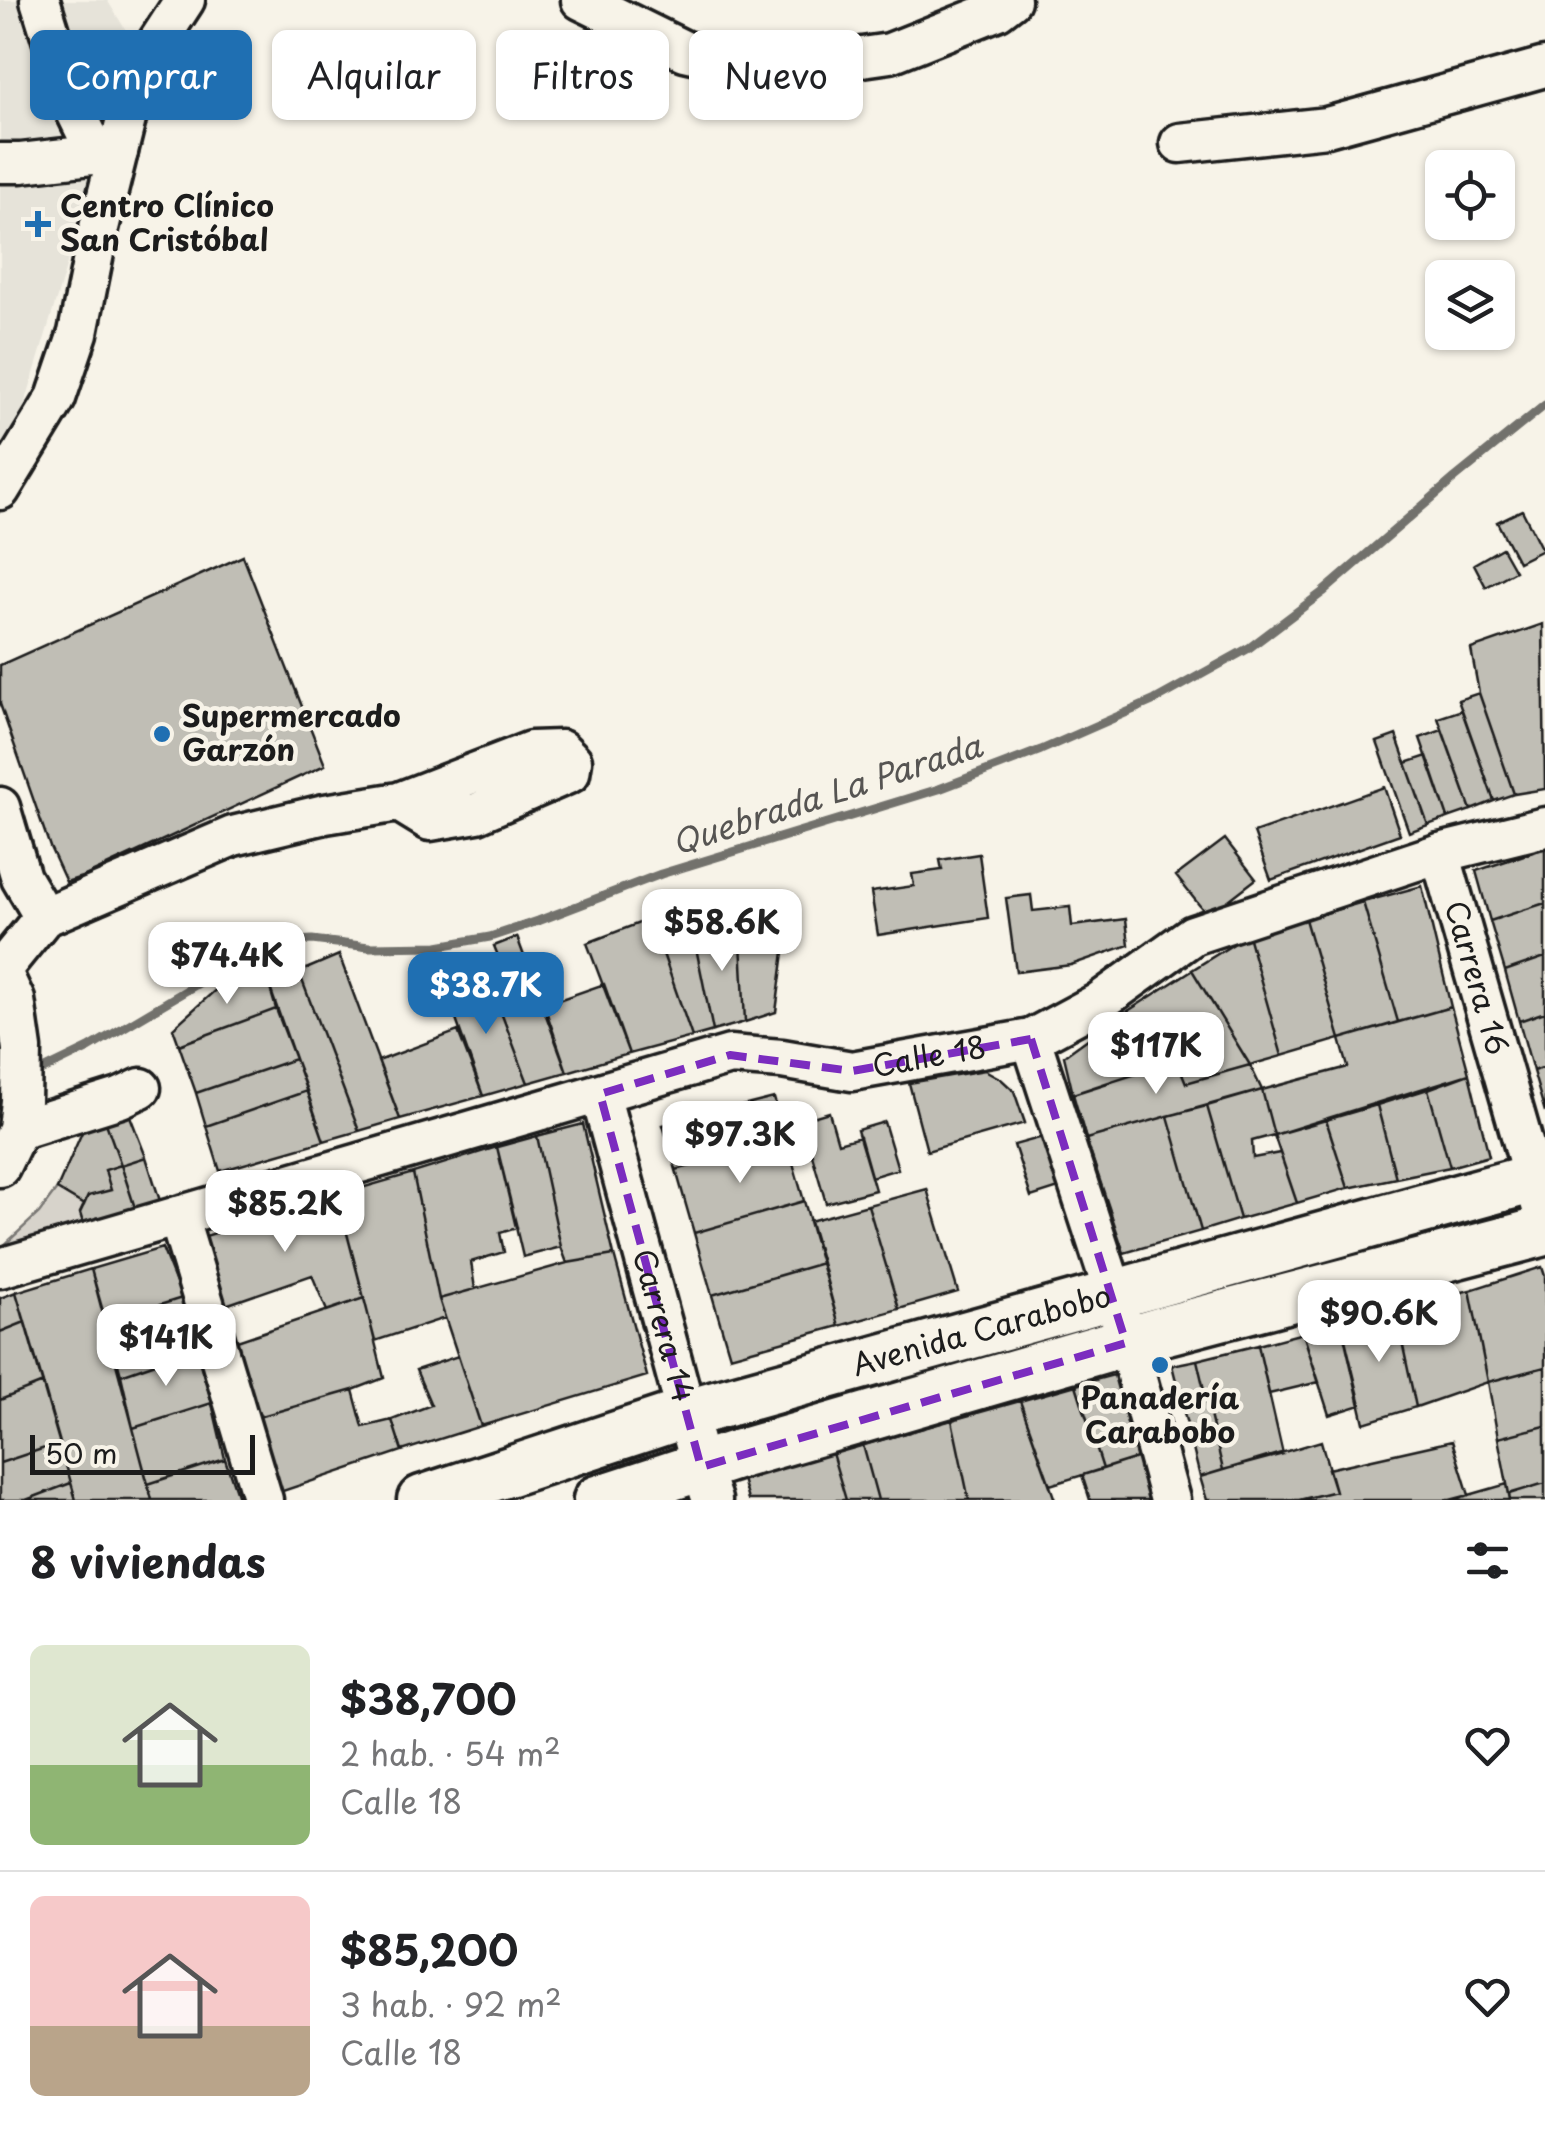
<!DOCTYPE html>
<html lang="es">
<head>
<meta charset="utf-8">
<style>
  :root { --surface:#fff; --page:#f6f6f6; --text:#202124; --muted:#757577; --line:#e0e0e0; --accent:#1f6fb2 }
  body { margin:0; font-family:"Playpen Sans",sans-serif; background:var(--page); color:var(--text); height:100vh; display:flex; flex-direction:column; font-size:38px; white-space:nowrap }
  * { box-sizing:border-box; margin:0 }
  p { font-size:32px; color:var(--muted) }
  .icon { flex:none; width:55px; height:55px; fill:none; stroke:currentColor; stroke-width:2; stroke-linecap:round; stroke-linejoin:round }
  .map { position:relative; height:1500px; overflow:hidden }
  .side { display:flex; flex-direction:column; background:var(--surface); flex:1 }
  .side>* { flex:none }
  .banner { position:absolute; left:30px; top:30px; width:1000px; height:90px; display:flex; gap:20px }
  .buttons { position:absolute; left:1425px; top:150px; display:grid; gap:20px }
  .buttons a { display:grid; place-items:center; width:90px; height:90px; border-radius:15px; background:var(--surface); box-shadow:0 2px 8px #0004; font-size:50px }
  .scale { position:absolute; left:30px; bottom:25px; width:225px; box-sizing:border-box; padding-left:10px; border:5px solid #1c1c1c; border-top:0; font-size:28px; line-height:35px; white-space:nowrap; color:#1c1c1c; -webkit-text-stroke:8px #f7f3e8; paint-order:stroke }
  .price { position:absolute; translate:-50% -85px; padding:0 22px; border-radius:20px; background:#fff; color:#222; font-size:32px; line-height:65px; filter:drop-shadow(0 2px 5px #0008) }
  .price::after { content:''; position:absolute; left:50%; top:60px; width:30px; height:22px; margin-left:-15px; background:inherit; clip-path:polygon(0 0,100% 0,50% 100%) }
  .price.current { background:var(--accent); color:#fff }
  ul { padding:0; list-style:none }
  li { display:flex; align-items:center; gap:30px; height:250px; padding:0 30px }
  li+li { border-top:2px solid var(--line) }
  li span { display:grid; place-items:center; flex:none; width:280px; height:200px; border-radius:15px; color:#555 }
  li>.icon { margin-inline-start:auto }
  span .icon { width:120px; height:120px; fill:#fffc; stroke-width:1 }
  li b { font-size:42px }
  h2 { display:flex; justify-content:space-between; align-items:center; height:120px; padding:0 30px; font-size:42px }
  .tag { padding:0 35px; border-radius:15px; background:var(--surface); box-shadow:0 2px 8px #0004; font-size:35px; line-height:90px }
  .tag.current { background:var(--accent); color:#fff }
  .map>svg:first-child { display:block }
  .built { fill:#e6e3d9 }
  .green { fill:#d7d3cb; stroke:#7a7874; stroke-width:2.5 }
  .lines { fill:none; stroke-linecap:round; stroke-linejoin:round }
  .stream { stroke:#72716c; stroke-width:9 }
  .building { fill:#c0beb5; stroke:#1c1c1c; stroke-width:2.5 }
  .minor-casing { stroke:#1c1c1c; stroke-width:45 }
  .major-casing { stroke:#1c1c1c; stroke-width:55 }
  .minor { stroke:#f7f3e8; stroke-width:38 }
  .major { stroke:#f7f3e8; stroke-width:48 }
  .marked { fill:none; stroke:#7b2cbf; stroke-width:8; stroke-dasharray:20 12; stroke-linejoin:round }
  .poi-dot { fill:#1f6fb2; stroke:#f7f3e8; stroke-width:4 }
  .labels { text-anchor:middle; stroke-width:9; stroke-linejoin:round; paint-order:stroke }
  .poi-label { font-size:30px; font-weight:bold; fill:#1c1c1c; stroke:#f7f3e8; text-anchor:start }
  .street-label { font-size:30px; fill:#1c1c1c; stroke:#f7f3e8 }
  .water-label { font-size:32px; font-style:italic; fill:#565452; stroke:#f7f3e8 }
</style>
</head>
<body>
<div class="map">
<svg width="1545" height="1500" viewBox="0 0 1545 1500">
  <rect width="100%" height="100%" fill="#f7f3e8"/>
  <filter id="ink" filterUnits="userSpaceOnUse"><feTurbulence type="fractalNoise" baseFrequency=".01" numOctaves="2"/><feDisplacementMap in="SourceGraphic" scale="20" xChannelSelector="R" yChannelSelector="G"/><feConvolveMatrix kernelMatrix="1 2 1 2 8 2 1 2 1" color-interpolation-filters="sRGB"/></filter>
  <g filter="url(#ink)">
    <!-- built -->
    <path class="built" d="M0,0h107l20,32 -61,235 -42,140 -24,47z"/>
    <!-- green -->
    <path class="green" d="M57,1189l27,16 -4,8 4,13 -84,23 39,-36z"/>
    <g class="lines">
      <!-- stream -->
      <path class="stream" d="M29,1077l60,-29 152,-90 46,-16 25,-2 57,7 69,-1 52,-9 48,-16 123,-47 278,-85 102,-39 114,-50 94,-52 74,-56 132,-114 90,-73"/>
    </g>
    <!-- building -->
    <path class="building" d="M1522,510l20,40 -24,12 -21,-40z
      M1502,548l13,23 -29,16 -12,-23z
      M243,556l82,209 -240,111 -19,6 -16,-35 -50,-143v-39z
      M1543,624l2,165 -31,5 -35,-101 -8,-44z
      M1479,693l35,101 -20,7 -36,-101z
      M1462,710l32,91 -23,9 -33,-92z
      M1442,730l29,80 -23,8 -28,-80z
      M1396,735l32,90 -19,7 -32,-90z
      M1427,756l21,62 -20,7 -22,-62z
      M1384,787l16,47 -129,46 -17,-47z
      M1225,839l31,40 -48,37 -32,-40z
      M1545,848v55l-55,18 -14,-50z
      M979,854l9,64 -110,17 -7,-43 43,-6 -2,-12 30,-4 -2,-10z
      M1422,886l29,121 -53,15 -35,-120z
      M1031,895l2,16 37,-4 2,19 54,-7 3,26 -58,20 -55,7 -10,-74z
      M1363,902l35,120 -58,17 -35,-120z
      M1545,903v54l-40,14 -15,-50z
      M1305,919l35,120 -58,17 -34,-121z
      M647,920l13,25 32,92 -63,17 -42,-111z
      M733,920l8,22 4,80 -32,9 -20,-98z
      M693,933l20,98 -21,6 -32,-92z
      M1248,935l34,121 -32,9 -58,-95z
      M517,937l50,135 -39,11 -41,-107 17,-6 -10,-24z
      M786,937l-10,75 -31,10 -4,-80z
      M339,955l61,164 -41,12 -60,-159z
      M1545,957v55l-26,9 -14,-50z
      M241,967l28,18 7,24 -97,36 -6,-17z
      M1192,970l58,95 -64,18 -9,-22 -23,6 -37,-49z
      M299,972l60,159 -35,10 -55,-156z
      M487,976l41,107 -45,13 -37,-105z
      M604,984l25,70 -62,18 -23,-67z
      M1451,1007l18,67 -195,61 -12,-45 86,-23 -8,-28z
      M276,1009l19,50 -99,34 -17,-48z
      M1545,1012v55l-12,4 -14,-50z
      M1117,1018l37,49 -81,27 -9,-38z
      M458,1031l25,65 -83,23 -22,-58z
      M295,1059l12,32 -101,35 -10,-33z
      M1177,1061l9,22 64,-18 12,25 -176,49 -13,-45z
      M1545,1067v45l-12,-41z
      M985,1070l16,9 13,12 11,32 -98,28 -18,-68z
      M1469,1074l20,82 -39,11 -22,-78z
      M1428,1089l22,78 -54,11 -19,-73z
      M1262,1090l12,45 -22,6 1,17 27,-5 17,50 -57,16 -33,-113z
      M307,1091l17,50 -104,30 -14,-45z
      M774,1098l12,41 -71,20 -12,-43z
      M1377,1105l19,73 -48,10 -22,-68z
      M1207,1106l33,113 -39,12 -33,-115z
      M829,1112l9,31 22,-6 15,53 -49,13 -24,-83z
      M130,1116l16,41 -25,8 -15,-42z
      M703,1116l12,43 -39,11 -13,-45z
      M1168,1116l33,115 -77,22 -38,-114z
      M1326,1120l22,68 -51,15 -23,-68z
      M884,1122l14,47 -27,8 -14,-47z
      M106,1123l15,42 -16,5 6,20 -23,6 -4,9 -27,-16 26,-59z
      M583,1124l31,131 -47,8 -6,-16 -24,-111z
      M537,1136l24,111 -38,10 -26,-110z
      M1043,1137l16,51 -28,9 -17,-52z
      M786,1139l18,62 -110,32 -18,-63z
      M497,1147l20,81 -17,5 4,19 -33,10 4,27 -36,10 -26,-126z
      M146,1157l15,47 -25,7 -15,-46z
      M121,1165l15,46 -52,15 -4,-13 8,-17 23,-6 -6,-20z
      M413,1173l26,126 6,19 -70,23 -38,-146z
      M927,1189l31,103 -59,17 -31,-104z
      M337,1195l27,103 -37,13 -15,-36 -95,33 -18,-70z
      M804,1201l18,62 -110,32 -18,-62z
      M868,1205l31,104 -60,17 -30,-105z
      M162,1248l20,50 -76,24 -15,-53z
      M614,1255l33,121 -166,50 -42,-127 128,-36z
      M822,1263l17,63 -109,30 -18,-61z
      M1542,1267l3,9v91l-57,15 -18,-92z
      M91,1269l42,159 19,72h-76l-60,-208z
      M1470,1290l18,92 -72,25 -21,-98z
      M16,1292l9,30 -25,10v-34z
      M182,1298l14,51 -75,26 -15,-53z
      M364,1298l20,80 -31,12 -102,29 -23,-75z
      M1395,1309l21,98 -52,16 -23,-100z
      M25,1322l18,61 -43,17v-68z
      M1341,1323l20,82 -32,10 -26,-82z
      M1303,1333l16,49 -50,12 -11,-49z
      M1258,1345l25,109 -60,16 -26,-110z
      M196,1349l16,54 -79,25 -12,-53z
      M458,1356l23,70 -79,25 -10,-31 39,-15 -15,-35z
      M1197,1360l26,110 -23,7 -28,-112z
      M1545,1367v59l-47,12 -10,-56z
      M1121,1373l22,83 -40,13 -27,-84z
      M43,1383l17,60 -60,20v-63z
      M1076,1385l27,84 -53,16 -30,-84z
      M353,1390l10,37 29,-7 10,31 -128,43 -23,-75z
      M1020,1401l35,99h-86l-17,-80z
      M212,1403l13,56 -77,25 -15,-56z
      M952,1420l17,80h-91l-15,-55z
      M1545,1426v57l-36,11 -11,-56z
      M1321,1441l14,50 -36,9h-92l-7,-23z
      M1452,1441l17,54 -19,5h-151l36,-9 -7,-22z
      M60,1443l11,40 -45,17h-26v-37z
      M863,1445l15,55h-32l-14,-47z
      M832,1453l14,47h-98l-6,-21z
      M1143,1456l11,44h-64l-8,-25z
      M225,1459l14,41h-87l-4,-16z
      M71,1483l5,17h-50z
      M1545,1483v17h-35l-1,-6z
      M1507,1484l3,16h-60l19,-5z"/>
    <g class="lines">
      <defs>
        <g id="minor">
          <path d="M40,0l33,106 24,49"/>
          <path d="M581,0l104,51 57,13h71l77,-11 108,-43 13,-10"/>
          <path d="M1180,143l147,-16 218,-60"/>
          <path d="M0,163h21l97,-11"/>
          <path d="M0,490l56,-92 22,-65 21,-105 28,-113 30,-72 28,-43"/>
          <path d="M0,807l21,71 23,39"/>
          <path id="s1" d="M1440,853l105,366"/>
          <path d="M0,968l15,32 7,49 -1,52 -3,29 -18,37"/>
          <path d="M1,970l43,-53 189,-81 92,-22 74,-12 132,-51 30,-1 11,11 -2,12 -93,40 -47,8 -31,-19"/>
          <path d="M1031,1039l83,255 56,206"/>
          <path id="s2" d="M600,1094l101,373 11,33"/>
          <path d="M18,1130l102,-32 21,-10"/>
          <path d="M178,1216l85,284"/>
          <path id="s3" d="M0,1268l730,-213 52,4 70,12 179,-32 67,-36 95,-68 247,-82 105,-26"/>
        </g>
        <g id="major">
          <path id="s4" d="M422,1500l265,-87 858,-238"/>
          <path d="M598,1500l138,-45 423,-123 386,-101"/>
        </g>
      </defs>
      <!-- minor casing -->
      <use href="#minor" class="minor-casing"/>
      <!-- major casing -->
      <use href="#major" class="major-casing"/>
      <!-- minor -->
      <use href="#minor" class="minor"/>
      <!-- major -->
      <use href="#major" class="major"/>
    </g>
  </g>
  <!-- marked area -->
  <path class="marked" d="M1031,1039l95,304 -425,124 -101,-373 130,-39 122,16z"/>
  <!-- markers -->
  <g class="poi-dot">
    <path d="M33 209h10v10h10v10h-10v10h-10v-10h-10v-10h10z"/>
    <circle cx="162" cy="734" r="10"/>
    <circle cx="1160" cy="1365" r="10"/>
  </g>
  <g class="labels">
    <!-- poi labels -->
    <g class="poi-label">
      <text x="60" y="217">Centro Clínico<tspan x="60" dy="34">San Cristóbal</tspan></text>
      <text x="182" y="727">Supermercado<tspan x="182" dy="34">Garzón</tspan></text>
      <text x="1160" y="1409" text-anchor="middle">Panadería<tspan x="1160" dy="34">Carabobo</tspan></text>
    </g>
    <!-- street labels -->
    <g class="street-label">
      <text dy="10" stroke="none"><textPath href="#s1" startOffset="130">Carrera 16</textPath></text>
      <text dy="10" stroke="none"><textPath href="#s3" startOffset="962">Calle 18</textPath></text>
      <text dy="10" stroke="none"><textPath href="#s2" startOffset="240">Carrera 14</textPath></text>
      <text dy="10" stroke="none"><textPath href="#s4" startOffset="585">Avenida Carabobo</textPath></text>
    </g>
    <!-- water labels -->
    <g class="water-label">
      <text transform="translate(827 795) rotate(-18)" y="11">Quebrada La Parada</text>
    </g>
  </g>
</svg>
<div class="buttons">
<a><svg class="icon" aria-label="locate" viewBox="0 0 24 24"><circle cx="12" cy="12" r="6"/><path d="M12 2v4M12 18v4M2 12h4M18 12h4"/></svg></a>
<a><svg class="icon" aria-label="layers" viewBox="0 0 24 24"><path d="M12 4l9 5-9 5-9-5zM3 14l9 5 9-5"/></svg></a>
</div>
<div class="scale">50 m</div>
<b class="price" style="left:722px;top:974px">$58.6K</b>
<b class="price" style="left:227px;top:1007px">$74.4K</b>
<b class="price current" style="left:486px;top:1037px">$38.7K</b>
<b class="price" style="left:1156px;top:1097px">$117K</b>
<b class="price" style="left:740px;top:1186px">$97.3K</b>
<b class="price" style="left:285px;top:1255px">$85.2K</b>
<b class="price" style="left:1379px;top:1365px">$90.6K</b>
<b class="price" style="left:166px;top:1389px">$141K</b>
<div class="banner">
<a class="tag current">Comprar</a>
<a class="tag">Alquilar</a>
<a class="tag">Filtros</a>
<a class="tag">Nuevo</a>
</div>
</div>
<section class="side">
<h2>8 viviendas<svg class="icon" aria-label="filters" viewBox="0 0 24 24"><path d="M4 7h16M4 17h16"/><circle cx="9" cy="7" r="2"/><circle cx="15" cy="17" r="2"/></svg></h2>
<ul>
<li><span style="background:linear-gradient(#dfe7d0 60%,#8fb573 0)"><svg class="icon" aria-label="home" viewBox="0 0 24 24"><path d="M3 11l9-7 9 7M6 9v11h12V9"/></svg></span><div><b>$38,700</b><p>2 hab. · 54 m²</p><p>Calle 18</p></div><svg class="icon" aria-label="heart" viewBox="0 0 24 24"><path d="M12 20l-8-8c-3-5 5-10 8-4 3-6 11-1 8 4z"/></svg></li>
<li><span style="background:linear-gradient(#f6c9c9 65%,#b9a48a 0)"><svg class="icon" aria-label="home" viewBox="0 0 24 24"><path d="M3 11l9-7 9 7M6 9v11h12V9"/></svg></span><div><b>$85,200</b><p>3 hab. · 92 m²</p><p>Calle 18</p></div><svg class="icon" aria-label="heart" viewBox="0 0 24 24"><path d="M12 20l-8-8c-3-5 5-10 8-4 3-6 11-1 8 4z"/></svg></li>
</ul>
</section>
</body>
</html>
